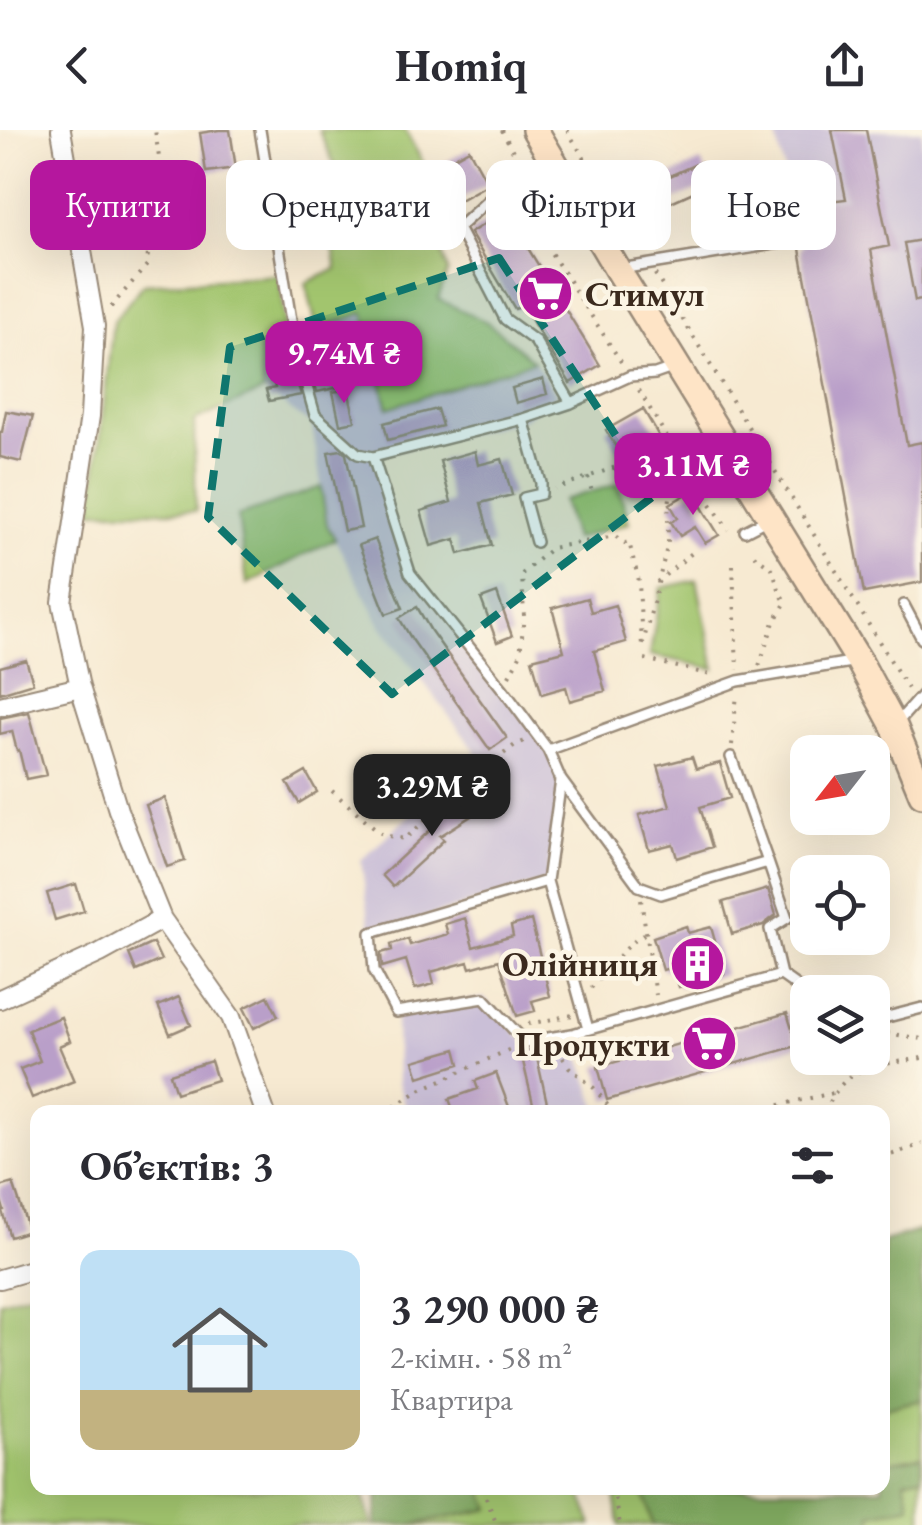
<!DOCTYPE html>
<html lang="uk">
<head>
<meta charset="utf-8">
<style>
  :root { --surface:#fff; --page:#f7f7f7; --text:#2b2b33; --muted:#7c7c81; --accent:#b5179e }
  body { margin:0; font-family:"EB Garamond",serif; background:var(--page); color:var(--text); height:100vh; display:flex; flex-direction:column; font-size:38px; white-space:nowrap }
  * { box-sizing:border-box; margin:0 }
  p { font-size:32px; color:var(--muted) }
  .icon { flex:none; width:55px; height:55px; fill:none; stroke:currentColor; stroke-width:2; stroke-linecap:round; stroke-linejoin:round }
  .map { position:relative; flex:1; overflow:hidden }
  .details { position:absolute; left:30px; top:975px; width:860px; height:390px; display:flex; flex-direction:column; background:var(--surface); border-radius:20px; box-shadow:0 10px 40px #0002 }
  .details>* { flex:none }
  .banner { position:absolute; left:30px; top:30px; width:862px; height:90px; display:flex; gap:20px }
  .needle { width:65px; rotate:239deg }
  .tools { position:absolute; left:790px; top:605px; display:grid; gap:20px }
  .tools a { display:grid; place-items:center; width:100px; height:100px; border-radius:20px; background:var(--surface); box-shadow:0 10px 40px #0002; font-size:50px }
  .price { position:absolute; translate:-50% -85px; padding:0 22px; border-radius:20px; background:var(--accent); color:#fff; font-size:32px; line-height:65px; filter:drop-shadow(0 2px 5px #0008) }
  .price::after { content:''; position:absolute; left:50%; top:60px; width:30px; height:22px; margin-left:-15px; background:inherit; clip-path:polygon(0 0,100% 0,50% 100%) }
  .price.active { background:#222; color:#fff }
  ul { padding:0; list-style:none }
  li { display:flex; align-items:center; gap:30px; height:250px; padding:0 50px }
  li span { display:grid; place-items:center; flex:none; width:280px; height:200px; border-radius:20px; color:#555 }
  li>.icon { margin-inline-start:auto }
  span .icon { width:120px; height:120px; fill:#fffc; stroke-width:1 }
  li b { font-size:42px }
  h2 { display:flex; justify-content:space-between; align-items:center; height:120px; padding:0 50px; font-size:42px }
  .tag { padding:0 35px; border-radius:20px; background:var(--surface); box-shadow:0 10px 40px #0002; font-size:35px; line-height:90px }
  .tag.active { background:var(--accent); color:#fff }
  header { display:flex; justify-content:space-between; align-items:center; height:130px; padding:0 50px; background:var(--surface); font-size:45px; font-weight:700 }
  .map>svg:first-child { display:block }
  .industrial { fill:#cabfd7 }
  .green { fill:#a2c56e; stroke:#6e7846; stroke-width:2.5 }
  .forest { fill:#81aa61; stroke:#5e6a40; stroke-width:2.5 }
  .building { fill:#b99fc9 }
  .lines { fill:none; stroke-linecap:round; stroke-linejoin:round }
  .service-casing { stroke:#998a78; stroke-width:14 }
  .minor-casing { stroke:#998a78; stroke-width:22 }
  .secondary-casing { stroke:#998a78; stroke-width:30 }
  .path { stroke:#998a78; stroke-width:4; stroke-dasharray:2.5 8; stroke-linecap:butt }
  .service { stroke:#fff; stroke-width:9 }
  .minor { stroke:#fff; stroke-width:18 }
  .secondary { stroke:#fee4c6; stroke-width:25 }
  .marked { fill:#0f766e; fill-opacity:0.2; stroke:#0f766e; stroke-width:8; stroke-dasharray:20 12; stroke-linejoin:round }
  .labels { text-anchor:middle; stroke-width:9; stroke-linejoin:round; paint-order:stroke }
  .poi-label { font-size:35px; font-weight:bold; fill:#3b2a1e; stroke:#fcf5e5; text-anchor:end }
</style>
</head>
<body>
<header><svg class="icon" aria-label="back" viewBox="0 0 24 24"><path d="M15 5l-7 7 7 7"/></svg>Homiq<svg class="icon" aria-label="share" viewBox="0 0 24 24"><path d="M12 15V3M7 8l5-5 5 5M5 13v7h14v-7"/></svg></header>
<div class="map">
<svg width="922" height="1395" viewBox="0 0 922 1395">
  <rect width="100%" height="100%" fill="#fcf5e5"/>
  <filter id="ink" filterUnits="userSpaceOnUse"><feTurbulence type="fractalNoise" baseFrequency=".01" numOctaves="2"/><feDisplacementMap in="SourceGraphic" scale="20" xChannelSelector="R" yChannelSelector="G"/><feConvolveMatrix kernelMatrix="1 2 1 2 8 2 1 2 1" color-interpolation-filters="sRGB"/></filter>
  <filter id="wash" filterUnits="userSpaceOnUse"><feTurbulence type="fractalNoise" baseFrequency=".0048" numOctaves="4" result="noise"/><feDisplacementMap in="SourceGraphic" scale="40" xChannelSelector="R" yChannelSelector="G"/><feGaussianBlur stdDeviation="2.25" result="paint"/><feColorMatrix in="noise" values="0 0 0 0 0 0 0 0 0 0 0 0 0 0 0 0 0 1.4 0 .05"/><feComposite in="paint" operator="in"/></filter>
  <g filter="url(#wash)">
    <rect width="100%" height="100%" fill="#f7ead2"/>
    <!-- industrial -->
    <path class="industrial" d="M774,0h148v452l-58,11 -70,-388z
      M364,183l25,94 145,-46 23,33 -34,25 -149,37 36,117 138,177 13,30 -14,101 -176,52 -10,-73 116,-107 -95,-126 -55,-102 -15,-100 -48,-34 -4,-42z
      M484,868l41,44 47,-8 27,78h-192l-10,-29 -1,-71z"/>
    <!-- green -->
    <path class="green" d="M319,0h86l43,78 -17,12 17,51 -10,28 49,23 47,39 -146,47 -24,-95 -47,16 -11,-46 31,-14 -11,-61 24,-8z
      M280,145l5,66 -25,8 4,42 -70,30 2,90h-104l21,-189 30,-38z
      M618,354l11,39 -55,16 -11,-39z
      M321,357l6,38 8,14 -88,45 -9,-68z
      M697,450l18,89 -65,-14 11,-67z
      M37,1161l1,197h322l12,37h-372v-224z
      M922,1270v56l-39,7v-55z
      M922,1346v49h-50l-1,-11 39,-8 -5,-27z
      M482,1358h97l13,37h-181l78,-16z
      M614,1358h27l12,37h-33z"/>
    <!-- forest -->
    <path class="forest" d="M922,1100v170l-39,8v-167z
      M922,1326v20l-17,4 6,26 -39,8v11h-219l-12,-37h241l1,-25z
      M378,1358h104l8,21 -79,16h-36z"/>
    <g id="blocks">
      <!-- building -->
      <path class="building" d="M219,0h11l6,38 -30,4 -6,-39z
        M832,0h34l23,116 -18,4 36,195 15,-3v140l-58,11 -63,-338 -1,-7 6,-4 1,-6 -4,-5 -5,-1 -4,-27 52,-6z
        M469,19l19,35 -30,17 -19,-35z
        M701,32l10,22 -49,22 -10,-22z
        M505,81l95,154 -30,18 -47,-77 -8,3 -45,-76z
        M922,110v60l-7,1 -11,-58z
        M286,225l5,28 6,-1 4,13 -32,6 -3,-11 9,-2 -6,-30z
        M341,240l4,16 -28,6 -4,-14z
        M543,249l4,15 -31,9 -4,-15z
        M348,259l7,32 -15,3 -7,-32z
        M437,279l5,17 -54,14 -4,-17z
        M643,279l20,34 -37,21 -20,-34z
        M6,281l27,5 -12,46 -21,-5v-25h2z
        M341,320l5,4 15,74 -17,3 -16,-79z
        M475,321l3,14 24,-6 10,36 -31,8 11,42 -33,9 -4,-15 -24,7 -10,-35 30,-9 -11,-41z
        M692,361l27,44 -14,8 -10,-16 -15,9 -9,-14 7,-4 -8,-14z
        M375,409l28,69 -17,6 -27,-69z
        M497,463l15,43 -15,6 -16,-43z
        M587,468l4,14 24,-7 11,37 -32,9 11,40 -35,10 -4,-14 -24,7 -10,-35 32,-8 -12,-43z
        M417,477l14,24 76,107 -17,12 -79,-112 -12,-20z
        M26,530l7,23 -33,10v-26z
        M29,582l17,63 -20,4 -7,-29 -2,1 -5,-20 -12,3v-16z
        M692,627l4,12 24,-6 10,35 -30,9 12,40 -35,11 -4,-14 -24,6 -10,-35 31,-9 -12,-40z
        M306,642l11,20 -18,11 -12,-20z
        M473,664l9,15 -42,27 4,4 -51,47 -11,-12 59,-55 -3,-4z
        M165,668l20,63 -18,6 -21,-62z
        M76,754l8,27 -29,9 -8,-27z
        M768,759l8,26 -13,10 -31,9 -9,-32z
        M465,788l8,29 40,-11 -2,-10 20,-6 19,76 -18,5 3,10 -18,5 -18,-56 -29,8 -2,-6 -37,10 3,12 -19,5 -9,-29 -24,7 -1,-14 11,-3 -1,-6 17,-5 2,6 38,-11 -3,-10z
        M686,796l2,7 23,-6 13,47 -45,13 -6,-20 -10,3 -10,-33z
        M153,813l8,17 -25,11 -7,-17z
        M268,866l10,20 -24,12 -10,-20z
        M179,867l12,28 -21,9 -12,-28z
        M787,883l10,33 -190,54 -9,-33z
        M61,887l9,24 -11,5 15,35 -42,17 -12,-29 20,-8 -12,-31z
        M456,919l4,15 -41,13 -5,-16z
        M535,919l14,63h-14l-14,-59z
        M211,931l6,19 -41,13 -6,-19z
        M496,943l15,39h-57l-5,-13 29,-10 -3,-8z
        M13,1053l16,48 -19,6 -8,-26 2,-1 -4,-13v-10z"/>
    </g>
  </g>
  <g filter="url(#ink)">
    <use href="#blocks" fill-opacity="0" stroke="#998a78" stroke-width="2.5"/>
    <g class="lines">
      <defs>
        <path id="service" d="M260,0l35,215 20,70 43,39 15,3
          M522,39l-64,59 47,91 30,22 36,62
          M620,139l179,-29
          M675,237l-20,7 -25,2 -59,27 -48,16 -150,38 37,116 92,115 46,62 13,30 -14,101 -176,52 3,37 22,42 88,-14 41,44 47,-8 209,-59 27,19
          M523,289l18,64v11l-17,4 12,44
          M745,401l23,-12
          M904,475l18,34
          M896,594l26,-29
          M548,620l190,-69 119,-20
          M561,650l78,106 22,8 107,-32 -37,-105
          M768,732l19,56 -17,11 11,46
          M547,751l41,148
          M872,891l50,-13"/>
        <path id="minor" d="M61,0l34,196 -5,90 -28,186 18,85 38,123 44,109 69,98 34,95
          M0,576l80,-19
          M0,869l100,-46 62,-34
          M0,1149l38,-11"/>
        <path id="secondary" d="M535,0l82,139 242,392 35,65 28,68"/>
      </defs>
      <!-- service casing -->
      <use href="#service" class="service-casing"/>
      <!-- minor casing -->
      <use href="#minor" class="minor-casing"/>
      <!-- secondary casing -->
      <use href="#secondary" class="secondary-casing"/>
      <!-- path -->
      <path class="path" d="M502,0l14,27
        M567,0l75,123
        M520,60l-1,13 104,162
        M655,144l253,415
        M111,177l36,-42 5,-61 11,-19 -8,-55
        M639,260l33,56
        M615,339l56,20
        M588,347l4,15
        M693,348l36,52
        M754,425l18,13 9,27 5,7 -12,20 -15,44
        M733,435l4,105
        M657,452l35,-29
        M645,529l70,17
        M509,546l11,-21 4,-38 -2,-43 29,-26 64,-12 10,7 4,-1 10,39 3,67 26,-105v-28l3,-26 22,-11 -21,-32c-39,16 -78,28 -117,43
        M732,615l5,-51
        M332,661l51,44 22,4 62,-57 48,-37 10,-4
        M641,770l15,95
        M591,858c19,-20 32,-41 56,-56
        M528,894l45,-9
        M887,903l35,6
        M557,919l12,18 25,21 19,24
        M855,928l2,13
        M385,982l35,-22 95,-43
        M748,982l85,-19
        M826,982c18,-50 50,-45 96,-54
        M882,1028l40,-14
        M482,1358l15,37
        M614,1358l6,37"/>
      <!-- service -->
      <use href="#service" class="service"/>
      <!-- minor -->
      <use href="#minor" class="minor"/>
      <!-- secondary -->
      <use href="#secondary" class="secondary"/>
    </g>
  </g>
  <!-- marked area -->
  <path class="marked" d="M499,128l156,237 -263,199 -184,-177 22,-170z"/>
  <!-- icons -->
  <defs>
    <symbol id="supermarket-disc" viewBox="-11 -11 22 22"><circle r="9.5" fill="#b5179e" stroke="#fcf5e5"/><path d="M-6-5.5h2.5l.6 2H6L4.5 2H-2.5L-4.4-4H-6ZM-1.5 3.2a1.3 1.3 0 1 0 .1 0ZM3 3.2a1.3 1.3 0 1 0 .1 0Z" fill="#fff"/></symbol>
    <symbol id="building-disc" viewBox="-11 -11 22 22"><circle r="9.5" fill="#b5179e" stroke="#fcf5e5"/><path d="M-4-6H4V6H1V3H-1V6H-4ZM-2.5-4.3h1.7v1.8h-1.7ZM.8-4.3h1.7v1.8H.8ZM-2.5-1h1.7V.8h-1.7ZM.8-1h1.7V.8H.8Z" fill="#fff"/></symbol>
  </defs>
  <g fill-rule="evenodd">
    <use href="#supermarket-disc" x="514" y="132" width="63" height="63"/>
    <use href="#building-disc" x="666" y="802" width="63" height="63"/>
    <use href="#supermarket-disc" x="678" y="882" width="63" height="63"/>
  </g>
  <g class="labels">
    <!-- poi labels -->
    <g class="poi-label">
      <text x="585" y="176" text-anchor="start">Стимул</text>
      <text x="658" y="846">Олійниця</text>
      <text x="670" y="926">Продукти</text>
    </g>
  </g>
</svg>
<div class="tools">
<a><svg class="needle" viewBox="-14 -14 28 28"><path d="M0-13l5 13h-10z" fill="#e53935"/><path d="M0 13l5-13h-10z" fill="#7c7c81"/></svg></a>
<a><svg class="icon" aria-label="locate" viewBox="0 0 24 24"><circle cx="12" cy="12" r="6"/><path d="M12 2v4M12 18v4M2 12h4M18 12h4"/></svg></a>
<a><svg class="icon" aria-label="layers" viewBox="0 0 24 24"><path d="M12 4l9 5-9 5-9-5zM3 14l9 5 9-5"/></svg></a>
</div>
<b class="price" style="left:344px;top:276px">9.74M ₴</b>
<b class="price" style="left:693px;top:388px">3.11M ₴</b>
<b class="price active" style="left:432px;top:709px">3.29M ₴</b>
<div class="banner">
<a class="tag active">Купити</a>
<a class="tag">Орендувати</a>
<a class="tag">Фільтри</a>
<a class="tag">Нове</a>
</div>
<section class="details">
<h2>Об’єктів: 3<svg class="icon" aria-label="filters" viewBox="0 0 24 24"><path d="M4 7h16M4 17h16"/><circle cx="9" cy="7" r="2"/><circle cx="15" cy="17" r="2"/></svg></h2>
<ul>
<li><span style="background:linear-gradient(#bfe0f5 70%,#c2b280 0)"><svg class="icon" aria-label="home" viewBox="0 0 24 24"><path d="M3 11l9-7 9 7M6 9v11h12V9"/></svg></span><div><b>3 290 000 ₴</b><p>2-кімн. · 58 m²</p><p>Квартира</p></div></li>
</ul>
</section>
</div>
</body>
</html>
